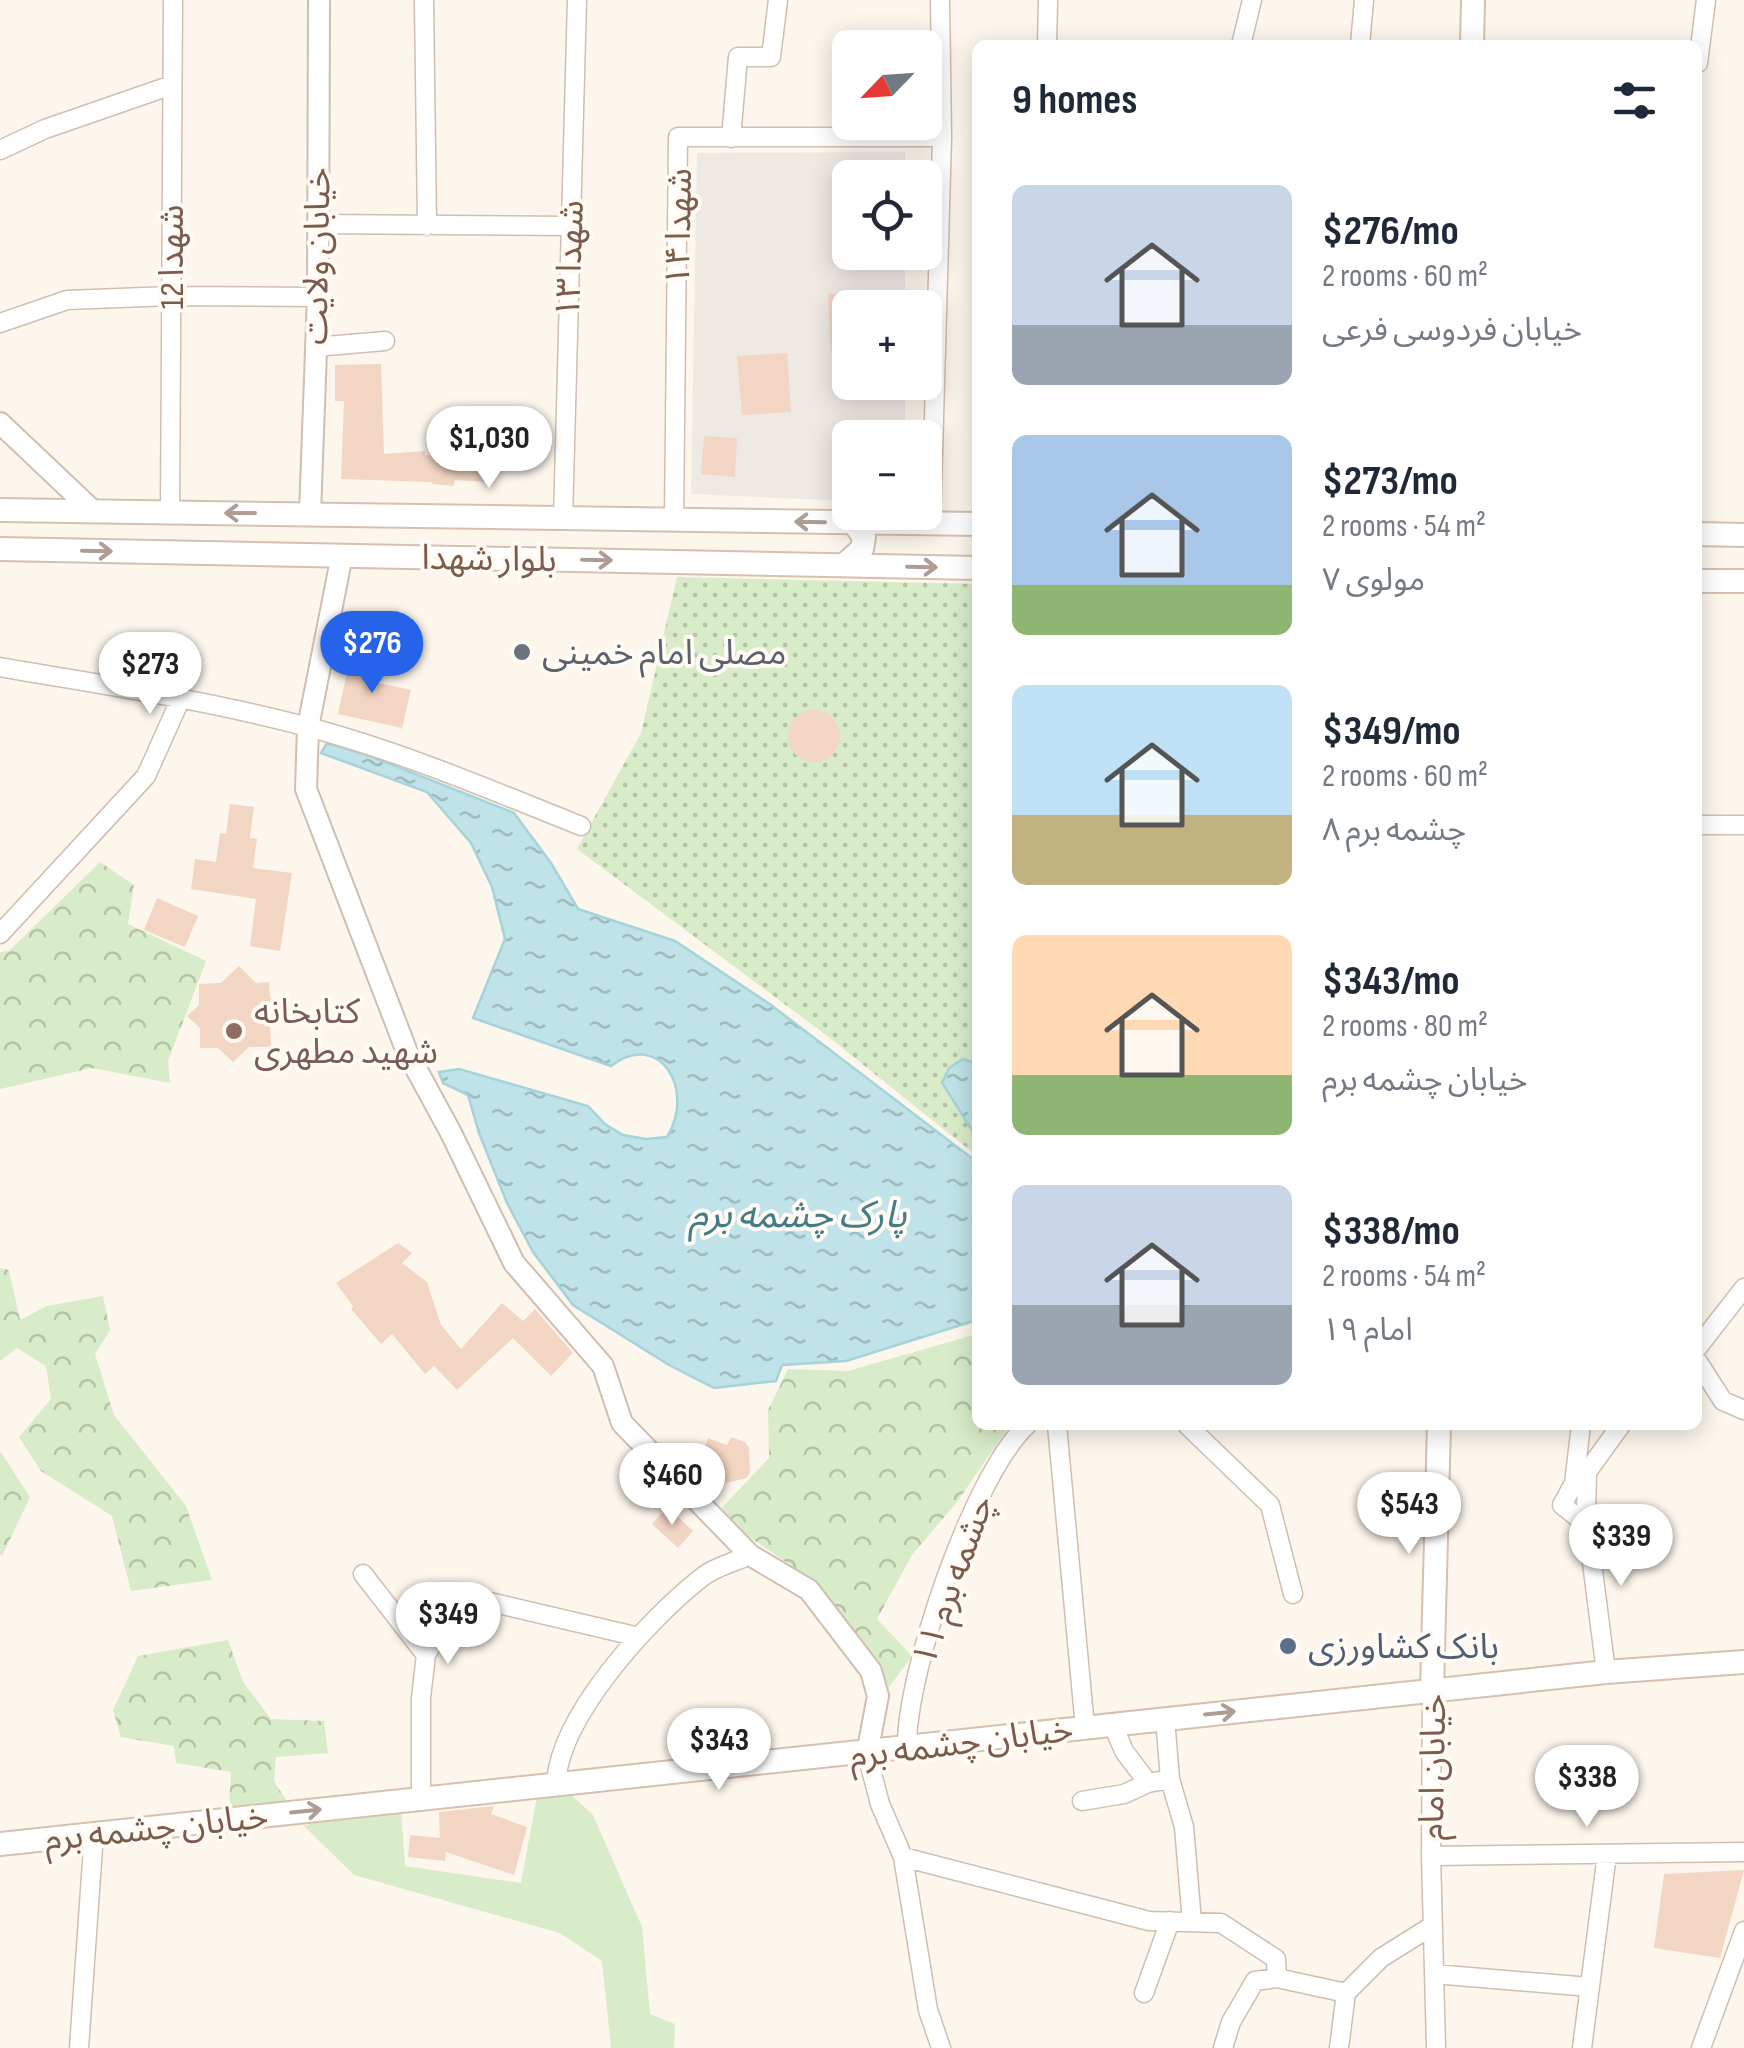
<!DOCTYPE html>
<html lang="en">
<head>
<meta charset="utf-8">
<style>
  :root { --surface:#fff; --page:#f2f2f3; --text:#1f2937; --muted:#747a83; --accent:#2563eb }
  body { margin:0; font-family:"Sofia Sans Condensed","Noto Sans Arabic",sans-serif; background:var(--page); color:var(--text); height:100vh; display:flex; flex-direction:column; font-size:38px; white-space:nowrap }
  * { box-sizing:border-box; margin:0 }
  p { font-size:32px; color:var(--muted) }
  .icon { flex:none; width:55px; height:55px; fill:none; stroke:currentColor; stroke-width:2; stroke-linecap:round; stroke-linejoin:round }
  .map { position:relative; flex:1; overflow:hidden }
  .drawer { position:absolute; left:972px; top:40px; width:730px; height:1390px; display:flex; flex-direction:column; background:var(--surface); border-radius:15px; box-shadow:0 5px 25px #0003 }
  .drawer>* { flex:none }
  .needle { width:65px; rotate:245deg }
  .fabs { position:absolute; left:832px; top:30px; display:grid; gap:20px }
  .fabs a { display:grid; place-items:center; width:110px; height:110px; border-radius:15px; background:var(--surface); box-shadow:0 5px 25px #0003; font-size:50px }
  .price { position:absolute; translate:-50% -85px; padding:0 22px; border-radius:35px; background:#fff; color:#222; font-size:32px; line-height:65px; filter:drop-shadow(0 2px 5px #0008) }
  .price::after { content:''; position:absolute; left:50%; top:60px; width:30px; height:22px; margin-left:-15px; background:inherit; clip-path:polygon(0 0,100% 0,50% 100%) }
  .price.on { background:var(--accent); color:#fff }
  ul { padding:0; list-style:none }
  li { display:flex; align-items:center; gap:30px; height:250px; padding:0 40px }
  li span { display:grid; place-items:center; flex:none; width:280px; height:200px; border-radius:15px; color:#555 }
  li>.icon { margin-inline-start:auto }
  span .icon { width:120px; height:120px; fill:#fffc; stroke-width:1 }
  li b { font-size:42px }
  h2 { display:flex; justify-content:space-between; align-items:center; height:120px; padding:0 40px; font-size:42px }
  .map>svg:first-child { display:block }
  .industrial { fill:#efe9e4 }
  .grass { fill:#d8ecc9 }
  .forest { fill:url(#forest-crowns) }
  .park { fill:url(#park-dots) }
  .water { fill:url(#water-ripples); stroke:#a5d3da; stroke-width:2.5 }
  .building { fill:#f3d5c3 }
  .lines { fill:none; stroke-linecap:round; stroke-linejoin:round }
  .minor-casing { stroke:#d1beb0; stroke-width:21 }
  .tertiary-casing { stroke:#d1beb0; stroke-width:24 }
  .secondary-casing { stroke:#d6c0b0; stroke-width:26 }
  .minor { stroke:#fff; stroke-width:18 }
  .tertiary { stroke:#fff; stroke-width:20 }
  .secondary { stroke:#fff; stroke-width:22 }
  .oneway { stroke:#af9d94 }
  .worship-dot { fill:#6b7280; stroke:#fffaf3; stroke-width:4 }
  .education-dot { fill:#8d6e63; stroke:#fffaf3; stroke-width:4 }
  .service-dot { fill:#5c6f8a; stroke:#fffaf3; stroke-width:4 }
  .labels { text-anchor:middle; stroke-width:8; stroke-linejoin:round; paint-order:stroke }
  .street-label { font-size:35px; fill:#7a5c4d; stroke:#fffaf3 }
  .worship-label { font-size:35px; fill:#5b616d; stroke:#fffaf3; text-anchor:start }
  .education-label { font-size:35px; fill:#785e54; stroke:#fffaf3; text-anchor:start }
  .service-label { font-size:35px; fill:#4e5e75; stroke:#fffaf3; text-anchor:start }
  .water-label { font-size:38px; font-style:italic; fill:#437c86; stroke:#fffaf3 }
</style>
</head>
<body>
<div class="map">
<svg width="1744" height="2048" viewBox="0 0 1744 2048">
  <defs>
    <pattern id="forest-crowns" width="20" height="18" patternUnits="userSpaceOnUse" patternTransform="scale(2.5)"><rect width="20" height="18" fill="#d8ecc9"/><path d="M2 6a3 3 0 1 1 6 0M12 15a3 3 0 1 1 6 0" fill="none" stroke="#b4c2a5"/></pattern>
    <pattern id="park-dots" width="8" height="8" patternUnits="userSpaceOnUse" patternTransform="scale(2.5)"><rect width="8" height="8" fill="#d8ecc9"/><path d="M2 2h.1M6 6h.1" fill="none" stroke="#b4c2a5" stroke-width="1.8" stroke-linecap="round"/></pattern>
    <pattern id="water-ripples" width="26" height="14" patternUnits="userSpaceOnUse" patternTransform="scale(2.5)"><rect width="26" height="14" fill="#bfe3e8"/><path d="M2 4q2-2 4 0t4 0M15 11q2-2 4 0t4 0" fill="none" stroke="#a0bbbe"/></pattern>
  </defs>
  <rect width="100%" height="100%" fill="#fdf6ec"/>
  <!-- industrial -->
  <path class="industrial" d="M905,152v25l-55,1v74l55,1v54l-55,1v74l55,1v54l-55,1v63l-159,-7 6,-341z"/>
  <!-- grass -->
  <path class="grass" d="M568,1792l25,23 49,112 8,87 25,10 -1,24h-63l-9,-87 -42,-28 -206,-58 -50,-49 29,-9 68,-8 4,57 116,17 16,-87z"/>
  <!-- forest -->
  <path class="forest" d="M100,862l34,23 -6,39 78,37 -38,100 2,22 -78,-15 -92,21v-137l9,-1z
    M0,1268l9,2 11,50 27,-14 56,-10 7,34 -15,24 19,61 72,91 26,74 -81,11 -19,-75 -71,-45 -22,-34 32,-38 -5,-33 -29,-18 -17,13z
    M977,1334l1,91h32l-53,77 -45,53 -35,64 35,37 -28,38 -20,-50 -65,-73 -83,-57 53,-56 -1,-48 20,-41 60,2z
    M0,1451l30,46 -28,59 -2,-2z
    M228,1640l15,42 28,37 53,2 4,32 -52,4 -2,24 14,22 -59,8 2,-39 -55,-9 -2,-17 -53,-9 -8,-27 25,-54z"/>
  <!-- park -->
  <path class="park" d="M677,577l300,7v572l-151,-121 -249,-186 64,-116z"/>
  <!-- water -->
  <path class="water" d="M327,743l43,13 144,57 37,50 27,46 97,32 96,64 206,157v158l-131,41 -64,4 -6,16 -62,7 -45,-23 -96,-60 -40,-53 -26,-49 -28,-70 -11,-38 -25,-12 -4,-11 20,-3 129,37 17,18 18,11 23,4 21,-2c29,-47 -7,-108 -56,-71l-138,-48 32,-79 -13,-52 -21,-44 -44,-51 -106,-39z
    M963,1059l14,5v74l-35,-55 7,-15z"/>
  <!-- building -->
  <path class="building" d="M850,293v57l-19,1 -3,-57z
    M787,353l4,59 -49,3 -5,-59z
    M381,364l3,90 41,-3v4l31,2v4l32,3 -1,18 -32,-2 -1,6 -22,-2v-2l-91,-3 3,-78h-9v-36z
    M704,436l33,2 -2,39 -34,-3z
    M351,653l24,5 -5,23 41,9 -9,38 -64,-14z
    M788 736a26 26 0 1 1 52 0a26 26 0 1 1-52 0Z
    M230,804l24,3 -4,31 7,1 -4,29 39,5 -12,78 -30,-5 6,-47 -65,-10 4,-30 21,3 4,-29 6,1z
    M157,898l41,18 -13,31 -41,-17z
    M239,966l17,17 13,-1 1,15 14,15 -14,14 1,21h-22l-16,15 -15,-14h-18v-20l-13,-12 12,-11v-21l22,-1z
    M398,1243l14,10 -10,10 25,19 14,43 20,24 41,-46 21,18 12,-12 38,44 -22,23 -38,-38 -56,52 -23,-24 -9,8 -33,-40 -11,10 -30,-35 2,-3 -17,-23z
    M731,1437l14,5 4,6 1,24 -3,6 -25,6 -4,-9 -20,-7 10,-30 19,7z
    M667,1507l26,24 -15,17 -26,-24z
    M494,1806l-3,8 36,13 -13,48 -68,-23 -1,9 -37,-4 2,-22 30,3 -1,-26z
    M1744,1870l-24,88 -66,-10 10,-74z"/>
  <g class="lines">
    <defs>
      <path id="minor" d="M424,0l3,226
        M1047,45l1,-45
        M1241,45l11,-45
        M1360,45l4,-45
        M1698,63l8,-63
        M731,138l7,-81h33l7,-57
        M0,150l45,-21 127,-44
        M318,224l252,2
        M0,323l67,-23 104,-4 147,1
        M315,347l70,-6
        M170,514l3,-514
        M563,519l14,-519
        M674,520l4,-383h264
        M931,523l11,-386 -2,-137
        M0,667c103,18 207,33 308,60 94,25 183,63 273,99
        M1698,825h46
        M0,934l146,-158 35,-78
        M1698,1347l46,-59
        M1698,1362l25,39 21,9
        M1057,1425l28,303
        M1187,1425l83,80 23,89
        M1581,1425l-7,58 -12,22 15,12 9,-1 1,-44 34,-47
        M1586,1516l20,156
        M363,1574l63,81 -5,43v100
        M426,1655l34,-60 179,42
        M1432,1690l-1,166 5,192
        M1165,1719l5,60 14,48 8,95
        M1113,1725l11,26 24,32 22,-4
        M907,1747c-1,-74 66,-272 120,-322
        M867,1754l13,50 23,53 25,153 13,38
        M556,1785c2,-68 93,-166 145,-207 13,-11 34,-16 49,-23
        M1082,1801l42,-7 24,-11
        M1431,1856l313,-4
        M903,1857l246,64 72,2 55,36 1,19 69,15
        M1434,1974l156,13
        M1144,1993l26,-72
        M1346,1993l35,-35 51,-32
        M79,2048l15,-215
        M1223,2048l8,-26 24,-41 22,-3
        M1339,2048l7,-55
        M1582,2048l25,-194
        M1701,2048l43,-117"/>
      <path id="tertiary" d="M0,423l93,88
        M310,513l8,-216 1,-297
        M342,555l-34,172 -2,62 101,263 44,81 63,130 89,103 19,57 128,132 59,35 62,81 7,25 -11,58"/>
      <path id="secondary" d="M1472,45l1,-45
        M0,510l978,14
        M1698,534l46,1
        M0,549l978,19
        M844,565l18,-16 2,-12 -11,-15
        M1698,581h46
        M1432,1690l7,-265
        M0,1844l1606,-172 138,-10"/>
    </defs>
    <!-- minor casing -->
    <use href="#minor" class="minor-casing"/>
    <!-- tertiary casing -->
    <use href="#tertiary" class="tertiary-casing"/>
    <!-- secondary casing -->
    <use href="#secondary" class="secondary-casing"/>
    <!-- minor -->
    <use href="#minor" class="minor"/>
    <!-- tertiary -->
    <use href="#tertiary" class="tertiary"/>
    <!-- secondary -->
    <use href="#secondary" class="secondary"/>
  </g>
  <!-- one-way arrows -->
  <defs><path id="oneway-shaft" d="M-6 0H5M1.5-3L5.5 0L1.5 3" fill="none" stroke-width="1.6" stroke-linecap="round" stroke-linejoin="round" transform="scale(2.5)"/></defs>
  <g class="oneway">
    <use href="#oneway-shaft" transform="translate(240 513) rotate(180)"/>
    <use href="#oneway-shaft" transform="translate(810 522) rotate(-179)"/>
    <use href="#oneway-shaft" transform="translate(97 551) rotate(1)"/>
    <use href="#oneway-shaft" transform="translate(597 560) rotate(1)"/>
    <use href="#oneway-shaft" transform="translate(922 567) rotate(1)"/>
    <use href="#oneway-shaft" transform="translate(1220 1713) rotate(-6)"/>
    <use href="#oneway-shaft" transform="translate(306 1811) rotate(-6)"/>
  </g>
  <!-- markers -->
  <circle class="worship-dot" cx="522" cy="652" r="10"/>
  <circle class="education-dot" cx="234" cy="1031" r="10"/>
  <circle class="service-dot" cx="1288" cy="1646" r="10"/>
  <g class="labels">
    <!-- street labels -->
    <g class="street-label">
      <text transform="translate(678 227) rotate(-89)" y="12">شهدا ۱۴</text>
      <text transform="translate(316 256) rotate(-89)" y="12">خیابان ولایت</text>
      <text transform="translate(171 257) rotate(-90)" y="12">شهدا 12</text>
      <text transform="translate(569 259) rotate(-88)" y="12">شهدا ۱۳</text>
      <text transform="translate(489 558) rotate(1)" y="12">بلوار شهدا</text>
      <text transform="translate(952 1580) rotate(-70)" y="12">چشمه برم ۱۱</text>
      <text transform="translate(961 1742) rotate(-7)" y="12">خیابان چشمه برم</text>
      <text transform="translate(1432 1767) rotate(-89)" y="12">خیابان امام</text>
      <text transform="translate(156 1827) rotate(-6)" y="12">خیابان چشمه برم</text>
    </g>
    <!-- worship labels -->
    <g class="worship-label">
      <text x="542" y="664">مصلی امام خمینی</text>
    </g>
    <!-- education labels -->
    <g class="education-label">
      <text x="254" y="1023">کتابخانه<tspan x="254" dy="40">شهید مطهری</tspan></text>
    </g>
    <!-- service labels -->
    <g class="service-label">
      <text x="1308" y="1658">بانک کشاورزی</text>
    </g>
    <!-- water labels -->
    <g class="water-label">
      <text x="798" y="1227">پارک چشمه برم</text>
    </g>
  </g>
</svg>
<div class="fabs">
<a><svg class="needle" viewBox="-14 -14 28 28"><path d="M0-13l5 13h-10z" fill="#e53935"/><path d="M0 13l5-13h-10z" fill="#747a83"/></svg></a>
<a><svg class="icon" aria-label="locate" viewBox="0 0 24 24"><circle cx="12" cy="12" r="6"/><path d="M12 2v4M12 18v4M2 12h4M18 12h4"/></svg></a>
<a>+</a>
<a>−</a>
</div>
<b class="price" style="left:489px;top:491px">$1,030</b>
<b class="price on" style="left:372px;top:696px">$276</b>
<b class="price" style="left:150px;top:717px">$273</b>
<b class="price" style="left:672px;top:1528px">$460</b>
<b class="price" style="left:1409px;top:1557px">$543</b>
<b class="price" style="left:1621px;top:1589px">$339</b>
<b class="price" style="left:448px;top:1667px">$349</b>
<b class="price" style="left:719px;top:1793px">$343</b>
<b class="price" style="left:1587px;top:1830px">$338</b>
<section class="drawer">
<h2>9 homes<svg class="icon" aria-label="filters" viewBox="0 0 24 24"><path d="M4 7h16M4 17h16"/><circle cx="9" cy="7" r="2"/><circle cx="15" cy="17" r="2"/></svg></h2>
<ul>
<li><span style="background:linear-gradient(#c9d6e8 70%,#9aa5b1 0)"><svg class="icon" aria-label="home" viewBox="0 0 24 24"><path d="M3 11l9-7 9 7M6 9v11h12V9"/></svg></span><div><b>$276/mo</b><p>2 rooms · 60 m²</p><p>خیابان فردوسی فرعی</p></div></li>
<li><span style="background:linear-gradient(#a9c7e8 75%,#8fb573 0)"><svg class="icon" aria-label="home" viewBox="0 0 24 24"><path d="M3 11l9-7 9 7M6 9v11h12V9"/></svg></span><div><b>$273/mo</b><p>2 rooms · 54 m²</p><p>مولوی ۷</p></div></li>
<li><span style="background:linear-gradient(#bfe0f5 65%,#c2b280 0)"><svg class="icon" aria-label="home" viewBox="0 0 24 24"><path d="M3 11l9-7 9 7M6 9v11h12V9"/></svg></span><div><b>$349/mo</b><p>2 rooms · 60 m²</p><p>چشمه برم ۸</p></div></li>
<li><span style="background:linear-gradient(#ffd9b3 70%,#8fb573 0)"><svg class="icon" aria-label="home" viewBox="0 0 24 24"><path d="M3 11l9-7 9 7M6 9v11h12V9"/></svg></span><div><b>$343/mo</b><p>2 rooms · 80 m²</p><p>خیابان چشمه برم</p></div></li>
<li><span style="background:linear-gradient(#c9d6e8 60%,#9aa5b1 0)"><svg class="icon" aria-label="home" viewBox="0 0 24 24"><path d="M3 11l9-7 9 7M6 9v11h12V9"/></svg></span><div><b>$338/mo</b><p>2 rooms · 54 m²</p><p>امام ۱۹</p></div></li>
</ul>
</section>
</div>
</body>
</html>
